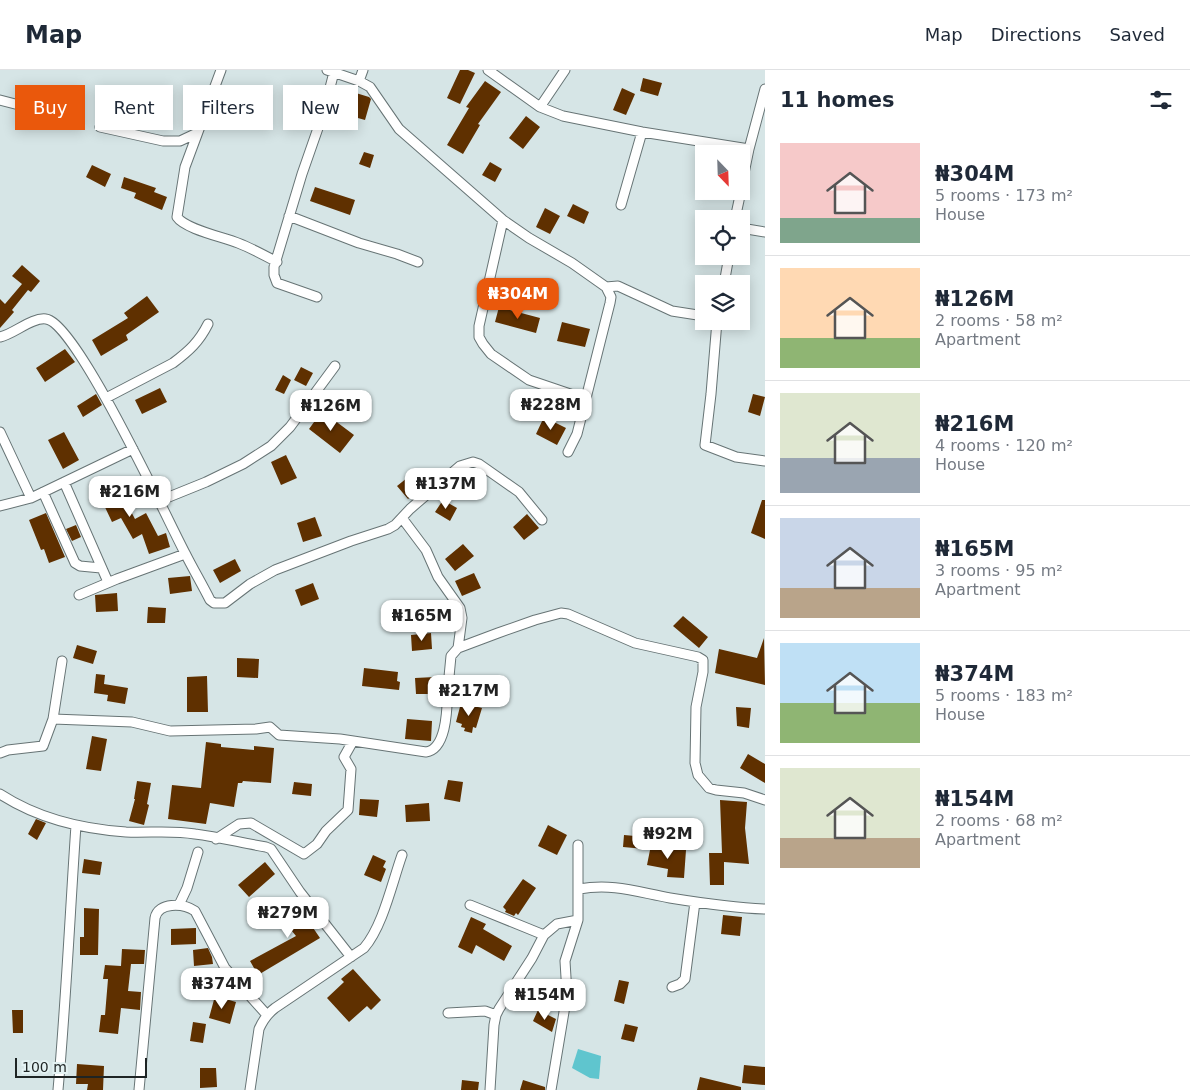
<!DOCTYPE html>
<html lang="en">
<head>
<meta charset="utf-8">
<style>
  :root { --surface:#fff; --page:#f2f2f3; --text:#1f2937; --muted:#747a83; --line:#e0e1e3; --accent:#ea580c }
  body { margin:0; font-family:"DejaVu Sans",sans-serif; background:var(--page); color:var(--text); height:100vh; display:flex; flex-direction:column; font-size:19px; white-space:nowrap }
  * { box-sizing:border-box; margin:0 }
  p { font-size:16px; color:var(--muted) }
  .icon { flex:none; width:28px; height:28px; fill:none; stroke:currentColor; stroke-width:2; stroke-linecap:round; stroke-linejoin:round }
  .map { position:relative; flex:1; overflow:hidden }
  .sheet { display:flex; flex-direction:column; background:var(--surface); width:425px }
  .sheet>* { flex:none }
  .guide { position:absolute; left:15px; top:15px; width:475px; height:45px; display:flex; gap:10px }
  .needle { width:32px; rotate:157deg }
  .controls { position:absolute; left:695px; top:75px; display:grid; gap:10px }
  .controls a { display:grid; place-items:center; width:55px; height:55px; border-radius:0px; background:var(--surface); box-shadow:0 2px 12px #0003; font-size:25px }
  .scale { position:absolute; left:15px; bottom:12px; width:132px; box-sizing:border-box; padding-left:5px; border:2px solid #1e2424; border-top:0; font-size:14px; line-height:18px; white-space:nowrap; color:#1e2424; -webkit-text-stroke:4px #e4f2f3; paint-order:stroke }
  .price { position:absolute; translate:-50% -42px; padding:0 11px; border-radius:10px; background:#fff; color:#222; font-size:16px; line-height:32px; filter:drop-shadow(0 1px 2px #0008) }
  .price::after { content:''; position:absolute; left:50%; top:30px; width:15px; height:11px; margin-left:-8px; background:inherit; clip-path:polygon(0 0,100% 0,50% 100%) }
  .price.active { background:var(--accent); color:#fff }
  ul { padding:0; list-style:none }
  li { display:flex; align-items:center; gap:15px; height:125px; padding:0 15px }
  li+li { border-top:1px solid var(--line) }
  li span { display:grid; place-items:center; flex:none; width:140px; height:100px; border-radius:0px; color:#555 }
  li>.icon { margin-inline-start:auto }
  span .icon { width:60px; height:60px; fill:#fffc; stroke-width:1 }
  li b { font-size:21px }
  h2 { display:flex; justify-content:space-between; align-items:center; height:60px; padding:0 15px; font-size:21px }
  .chip { padding:0 18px; border-radius:0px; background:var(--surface); box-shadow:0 2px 12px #0003; font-size:18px; line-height:45px }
  .chip.active { background:var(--accent); color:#fff }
  header { display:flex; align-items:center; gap:30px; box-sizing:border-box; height:70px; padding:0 25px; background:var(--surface); border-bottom:1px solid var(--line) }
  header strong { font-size:24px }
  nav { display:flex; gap:28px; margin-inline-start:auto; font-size:18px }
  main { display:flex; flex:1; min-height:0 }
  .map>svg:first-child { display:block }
  .green { fill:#5fc5ce }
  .building { fill:#5f3000 }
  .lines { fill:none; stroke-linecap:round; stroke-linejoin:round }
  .street-casing { stroke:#677475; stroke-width:11 }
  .street { stroke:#fff; stroke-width:9 }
</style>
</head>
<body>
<header>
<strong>Map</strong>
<nav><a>Map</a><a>Directions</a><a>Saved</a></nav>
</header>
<main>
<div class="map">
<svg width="765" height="1020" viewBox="0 0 765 1020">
  <rect width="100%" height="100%" fill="#d6e5e6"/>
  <!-- green -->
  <path class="green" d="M578,979l23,7 -2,23 -9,-1 -18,-10z"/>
  <!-- building -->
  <path class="building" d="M460,0h8l7,3 -15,31 -13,-6z
    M643,8l19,5 -4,13 -18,-5z
    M485,11l16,11 -23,32 2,1 -17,29 -16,-9 22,-37 -3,-1z
    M622,18l13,6 -9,21 -13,-5z
    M346,20l23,7 2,2 -6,21 -25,-7z
    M526,46l14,11 -17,22 -14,-11z
    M364,82l10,3 -4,13 -11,-4z
    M490,92l12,7 -7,13 -13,-7z
    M92,95l19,9 -6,13 -19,-10z
    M124,107l32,11 -2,4 13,5 -5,13 -28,-12 2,-5 -15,-5z
    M315,117l40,13 -5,15 -40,-14z
    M573,134l16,8 -5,12 -17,-8z
    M545,138l15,8 -10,18 -14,-7z
    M22,195l18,16 -9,11 -3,-2 -16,20 2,2 -14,16v-29l5,5 17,-20 -10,-8z
    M147,226l12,16 -33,23 2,5 -27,16 -9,-16 36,-22 -4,-5z
    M499,237l41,11 -4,15 -41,-11z
    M562,252l28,7 -5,18 -28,-6z
    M65,279l10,13 -30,20 -9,-14z
    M301,297l12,6 -7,13 -12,-6z
    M283,305l8,5 -7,14 -9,-4z
    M160,318l7,14 -25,12 -7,-14z
    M96,324l6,11 -19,12 -6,-11z
    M753,324l12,3 -5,19 -12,-4z
    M322,341l32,24 -14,18 -31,-24z
    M544,347l22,11 -9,17 -21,-11z
    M64,362l15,28 -16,9 -15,-29z
    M286,385l11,23 -16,7 -10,-23z
    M412,404l11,12 -15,13 -11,-13z
    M109,407l14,29 4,-2 8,15 11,-6 12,23 8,-3 4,14 -21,7 -7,-20 -9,5 -12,-21 -9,4 -18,-38z
    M443,430l14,8 -7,13 -15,-9z
    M762,430h3v39l-14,-6z
    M46,443l19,44 -16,6 -5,-14 -3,1 -12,-30z
    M527,444l12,14 -15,12 -11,-13z
    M315,447l7,19 -19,6 -6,-19z
    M76,455l5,12 -9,4 -6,-12z
    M463,474l11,12 -19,15 -10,-12z
    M235,489l6,12 -21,12 -7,-13z
    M474,503l7,15 -19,8 -7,-15z
    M190,506l2,15 -22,3 -2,-16z
    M313,513l6,16 -18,7 -6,-16z
    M117,523l1,18 -22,1 -1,-17z
    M148,537l18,1 -1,15h-18z
    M683,546l25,21 -9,11 -26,-22z
    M431,563l1,16 -20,2 -1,-16z
    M764,568l1,47 -50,-12 4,-24 38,9z
    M77,575l20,6 -4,13 -20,-6z
    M237,588l22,1 -1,19 -21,-1z
    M364,598l34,4 -1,9 3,1 -1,8 -37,-4z
    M96,604l9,1 -1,9 24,4 -3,16 -18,-3 1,-6 -14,-2z
    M207,606l1,36h-21v-35z
    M435,607l1,17h-20l-1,-16z
    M461,633l21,5 -6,20 -3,-1 -1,6 -8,-2 1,-3 -4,-1 1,-3 -6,-2z
    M736,637l15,1 -2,20 -12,-2z
    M407,649l25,2 -1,20 -26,-2z
    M92,666l15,3 -6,32 -15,-2z
    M206,672l15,2v3l33,3v-4l20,2 -3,35 -28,-2 -1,2h-4l-4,24 -24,-4 -4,21 -38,-5 4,-34 29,3z
    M748,684l17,10v19l-25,-15z
    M448,710l15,2 -3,20 -16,-3z
    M137,711l14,2 -4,21 2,1 -5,20 -15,-4 6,-22h-1z
    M294,712l18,2 -1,12 -19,-2z
    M360,729l19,1 -2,17 -18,-2z
    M720,730l27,2 -2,26 4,36 -25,-2v23h-14l-1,-32h13z
    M429,733l1,18 -24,1 -1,-17z
    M36,749l10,4 -9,17 -9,-6z
    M548,755l19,10 -10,20 -19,-9z
    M624,765l22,2 -1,12 -22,-2z
    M651,775l35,5 -2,28 -17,-1 1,-8 -21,-4z
    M373,785l13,6 -3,6 3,2 -5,13 -17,-7z
    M84,789l18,3 -2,13 -18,-2z
    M265,792l10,12 -26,23 -11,-12z
    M523,809l13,9 -18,27 -2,-2 -2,3 -9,-4 1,-2 -3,-3z
    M294,830l13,14 -2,2 15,22 -62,37 -8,-14 46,-25 -18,-22z
    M84,838l15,1 -1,46h-18v-18h4z
    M723,845l19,2 -2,19 -19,-2z
    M471,847l15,7 -3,5 29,17 -8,15 -28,-16 -4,9 -14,-7z
    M196,858v16l-25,1v-16z
    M208,878l4,9 1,7 -19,2 -1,-16z
    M122,879l23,1 -1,14h-13l-3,27 13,1 -1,18 -19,-2 -3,26 -19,-2 2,-17h4l3,-36h-5l2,-14 16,1z
    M353,899l28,31 -10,10 -4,-4 -18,16 -22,-24 17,-16 -3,-3z
    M619,910l10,2 -5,22 -10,-3z
    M215,926l21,6 -6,22 -21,-6z
    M12,940h11v23h-10z
    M538,940l18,9 -4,13 -19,-11z
    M193,952l13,2 -3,19 -13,-2z
    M625,954l13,3 -4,15 -13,-3z
    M77,994l27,2 -1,24h-16l1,-6h-12z
    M744,995l21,2v18l-23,-2z
    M200,998h16l1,19 -17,1z
    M700,1007l41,10v3h-44z
    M462,1010l17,2 -1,8h-17z
    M523,1010l22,7v3h-25z"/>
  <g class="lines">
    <defs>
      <path id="street" d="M221,0l-36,97 -8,50c8,12 46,20 61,26 13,5 26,12 39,19
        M327,0l32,11 11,6 29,42 104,91 26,18 43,25 34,24 5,10 -1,6 -33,131 -9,18
        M488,0l52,37 23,9 79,16 107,17
        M359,11l4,-11
        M0,30l58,15
        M540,37l25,-37
        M100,57l63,14h17l17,-8
        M741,118l8,-39 16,-60
        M621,135l21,-73
        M289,146l70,27 38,11 21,8
        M735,149l6,-28
        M503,150l-24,106v11l4,7 8,10 38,26 56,19
        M741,158l24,4
        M724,214l5,-28
        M606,217l12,-1 54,25 32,5
        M317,227l-40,-14 -3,-8v-8l28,-93 22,-63 10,-39
        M717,251l-6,73 -6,51 31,12 29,4
        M0,267c14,-3 32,-20 46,-18 30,3 121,200 139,234 8,16 17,31 25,47l4,3h11l25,-19 25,-14 76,-29 37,-12 7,-4 15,-16 50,-43 13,-4 6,2 40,28 23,28
        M106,328l67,-35c16,-12 26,-21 35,-39
        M0,362l31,66
        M64,412l44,100
        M43,422l32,71 5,3 21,2
        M159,431l47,-19 37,-18 28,-18 19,-19 45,-61
        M0,436l31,-8 102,-49
        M402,448l24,32 12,27 22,31 2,10 -4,30
        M79,525l38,-16 68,-25
        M53,649l79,3 38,9 86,-2 14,-2 9,8 61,4 86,13c22,-3 21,-48 22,-65 1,-10 2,-21 3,-31l7,-8 40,-15 37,-13 26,-7 7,1 67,29 63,14 5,3v12l-7,35 -1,56 3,12 11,13 7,2 28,3 21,7
        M0,683l8,-3 35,-4 10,-27 9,-58
        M0,724c37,24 82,35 126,38 23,1 46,-2 69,2 24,3 47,9 71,13l5,2 29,43 51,65
        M216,769l23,-15 12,-1 53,31 13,-10 9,-13 22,-21 3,-41 -7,-12 9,-16
        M579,819c34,-6 58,3 91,9 31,5 63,10 95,11
        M179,835l8,-17 11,-36
        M470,835l74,30
        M672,917l8,-3 5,-5 10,-77
        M448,943l37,-2 11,4
        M58,1020c8,-88 12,-177 18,-265
        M139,1020l16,-172c3,-16 28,-15 40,-7l30,57 42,47
        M250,1020l9,-61c4,-9 8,-15 16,-21l89,-60c19,-22 28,-65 38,-93
        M490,1020l4,-65 2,-10 3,-6 33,-51 12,-23 13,-11 21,-4
        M551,1020l16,-96 -2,-33 13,-41v-75"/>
    </defs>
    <!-- street casing -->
    <use href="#street" class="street-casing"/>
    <!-- street -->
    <use href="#street" class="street"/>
  </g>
</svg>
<div class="controls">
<a><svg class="needle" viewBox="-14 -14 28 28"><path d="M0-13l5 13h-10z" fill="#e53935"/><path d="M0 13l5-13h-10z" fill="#747a83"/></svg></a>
<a><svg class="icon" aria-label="locate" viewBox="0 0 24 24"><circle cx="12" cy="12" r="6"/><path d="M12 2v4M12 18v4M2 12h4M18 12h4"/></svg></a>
<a><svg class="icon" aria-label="layers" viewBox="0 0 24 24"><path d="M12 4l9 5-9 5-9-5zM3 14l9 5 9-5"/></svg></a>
</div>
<div class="scale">100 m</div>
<b class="price active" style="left:518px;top:250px">₦304M</b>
<b class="price" style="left:551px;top:361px">₦228M</b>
<b class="price" style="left:331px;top:362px">₦126M</b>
<b class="price" style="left:446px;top:440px">₦137M</b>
<b class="price" style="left:130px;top:448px">₦216M</b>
<b class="price" style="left:422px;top:572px">₦165M</b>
<b class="price" style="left:469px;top:647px">₦217M</b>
<b class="price" style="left:668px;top:790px">₦92M</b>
<b class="price" style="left:288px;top:869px">₦279M</b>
<b class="price" style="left:222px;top:940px">₦374M</b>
<b class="price" style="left:545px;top:951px">₦154M</b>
<div class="guide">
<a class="chip active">Buy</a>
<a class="chip">Rent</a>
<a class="chip">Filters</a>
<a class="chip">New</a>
</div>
</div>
<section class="sheet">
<h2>11 homes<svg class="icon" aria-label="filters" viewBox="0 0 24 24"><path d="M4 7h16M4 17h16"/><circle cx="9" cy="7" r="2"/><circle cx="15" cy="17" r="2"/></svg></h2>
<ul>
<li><span style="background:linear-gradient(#f6c9c9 75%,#7fa58c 0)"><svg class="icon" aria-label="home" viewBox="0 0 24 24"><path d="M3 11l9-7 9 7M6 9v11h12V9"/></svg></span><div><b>₦304M</b><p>5 rooms · 173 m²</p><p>House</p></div></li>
<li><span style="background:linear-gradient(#ffd9b3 70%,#8fb573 0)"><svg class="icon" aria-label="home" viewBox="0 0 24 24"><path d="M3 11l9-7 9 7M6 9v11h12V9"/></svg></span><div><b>₦126M</b><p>2 rooms · 58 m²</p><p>Apartment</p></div></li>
<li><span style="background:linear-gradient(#dfe7d0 65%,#9aa5b1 0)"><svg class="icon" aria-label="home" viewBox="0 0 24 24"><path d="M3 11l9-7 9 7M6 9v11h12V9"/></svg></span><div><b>₦216M</b><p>4 rooms · 120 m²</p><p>House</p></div></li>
<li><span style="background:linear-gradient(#c9d6e8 70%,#b9a48a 0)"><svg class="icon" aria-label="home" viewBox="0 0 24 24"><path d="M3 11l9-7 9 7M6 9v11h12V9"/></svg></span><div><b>₦165M</b><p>3 rooms · 95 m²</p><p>Apartment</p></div></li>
<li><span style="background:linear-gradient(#bfe0f5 60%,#8fb573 0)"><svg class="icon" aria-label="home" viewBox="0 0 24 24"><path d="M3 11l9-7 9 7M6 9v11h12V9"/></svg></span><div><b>₦374M</b><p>5 rooms · 183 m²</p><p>House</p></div></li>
<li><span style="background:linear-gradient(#dfe7d0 70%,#b9a48a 0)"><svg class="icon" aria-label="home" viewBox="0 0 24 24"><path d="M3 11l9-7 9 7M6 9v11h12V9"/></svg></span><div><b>₦154M</b><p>2 rooms · 68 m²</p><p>Apartment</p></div></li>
</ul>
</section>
</main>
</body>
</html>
